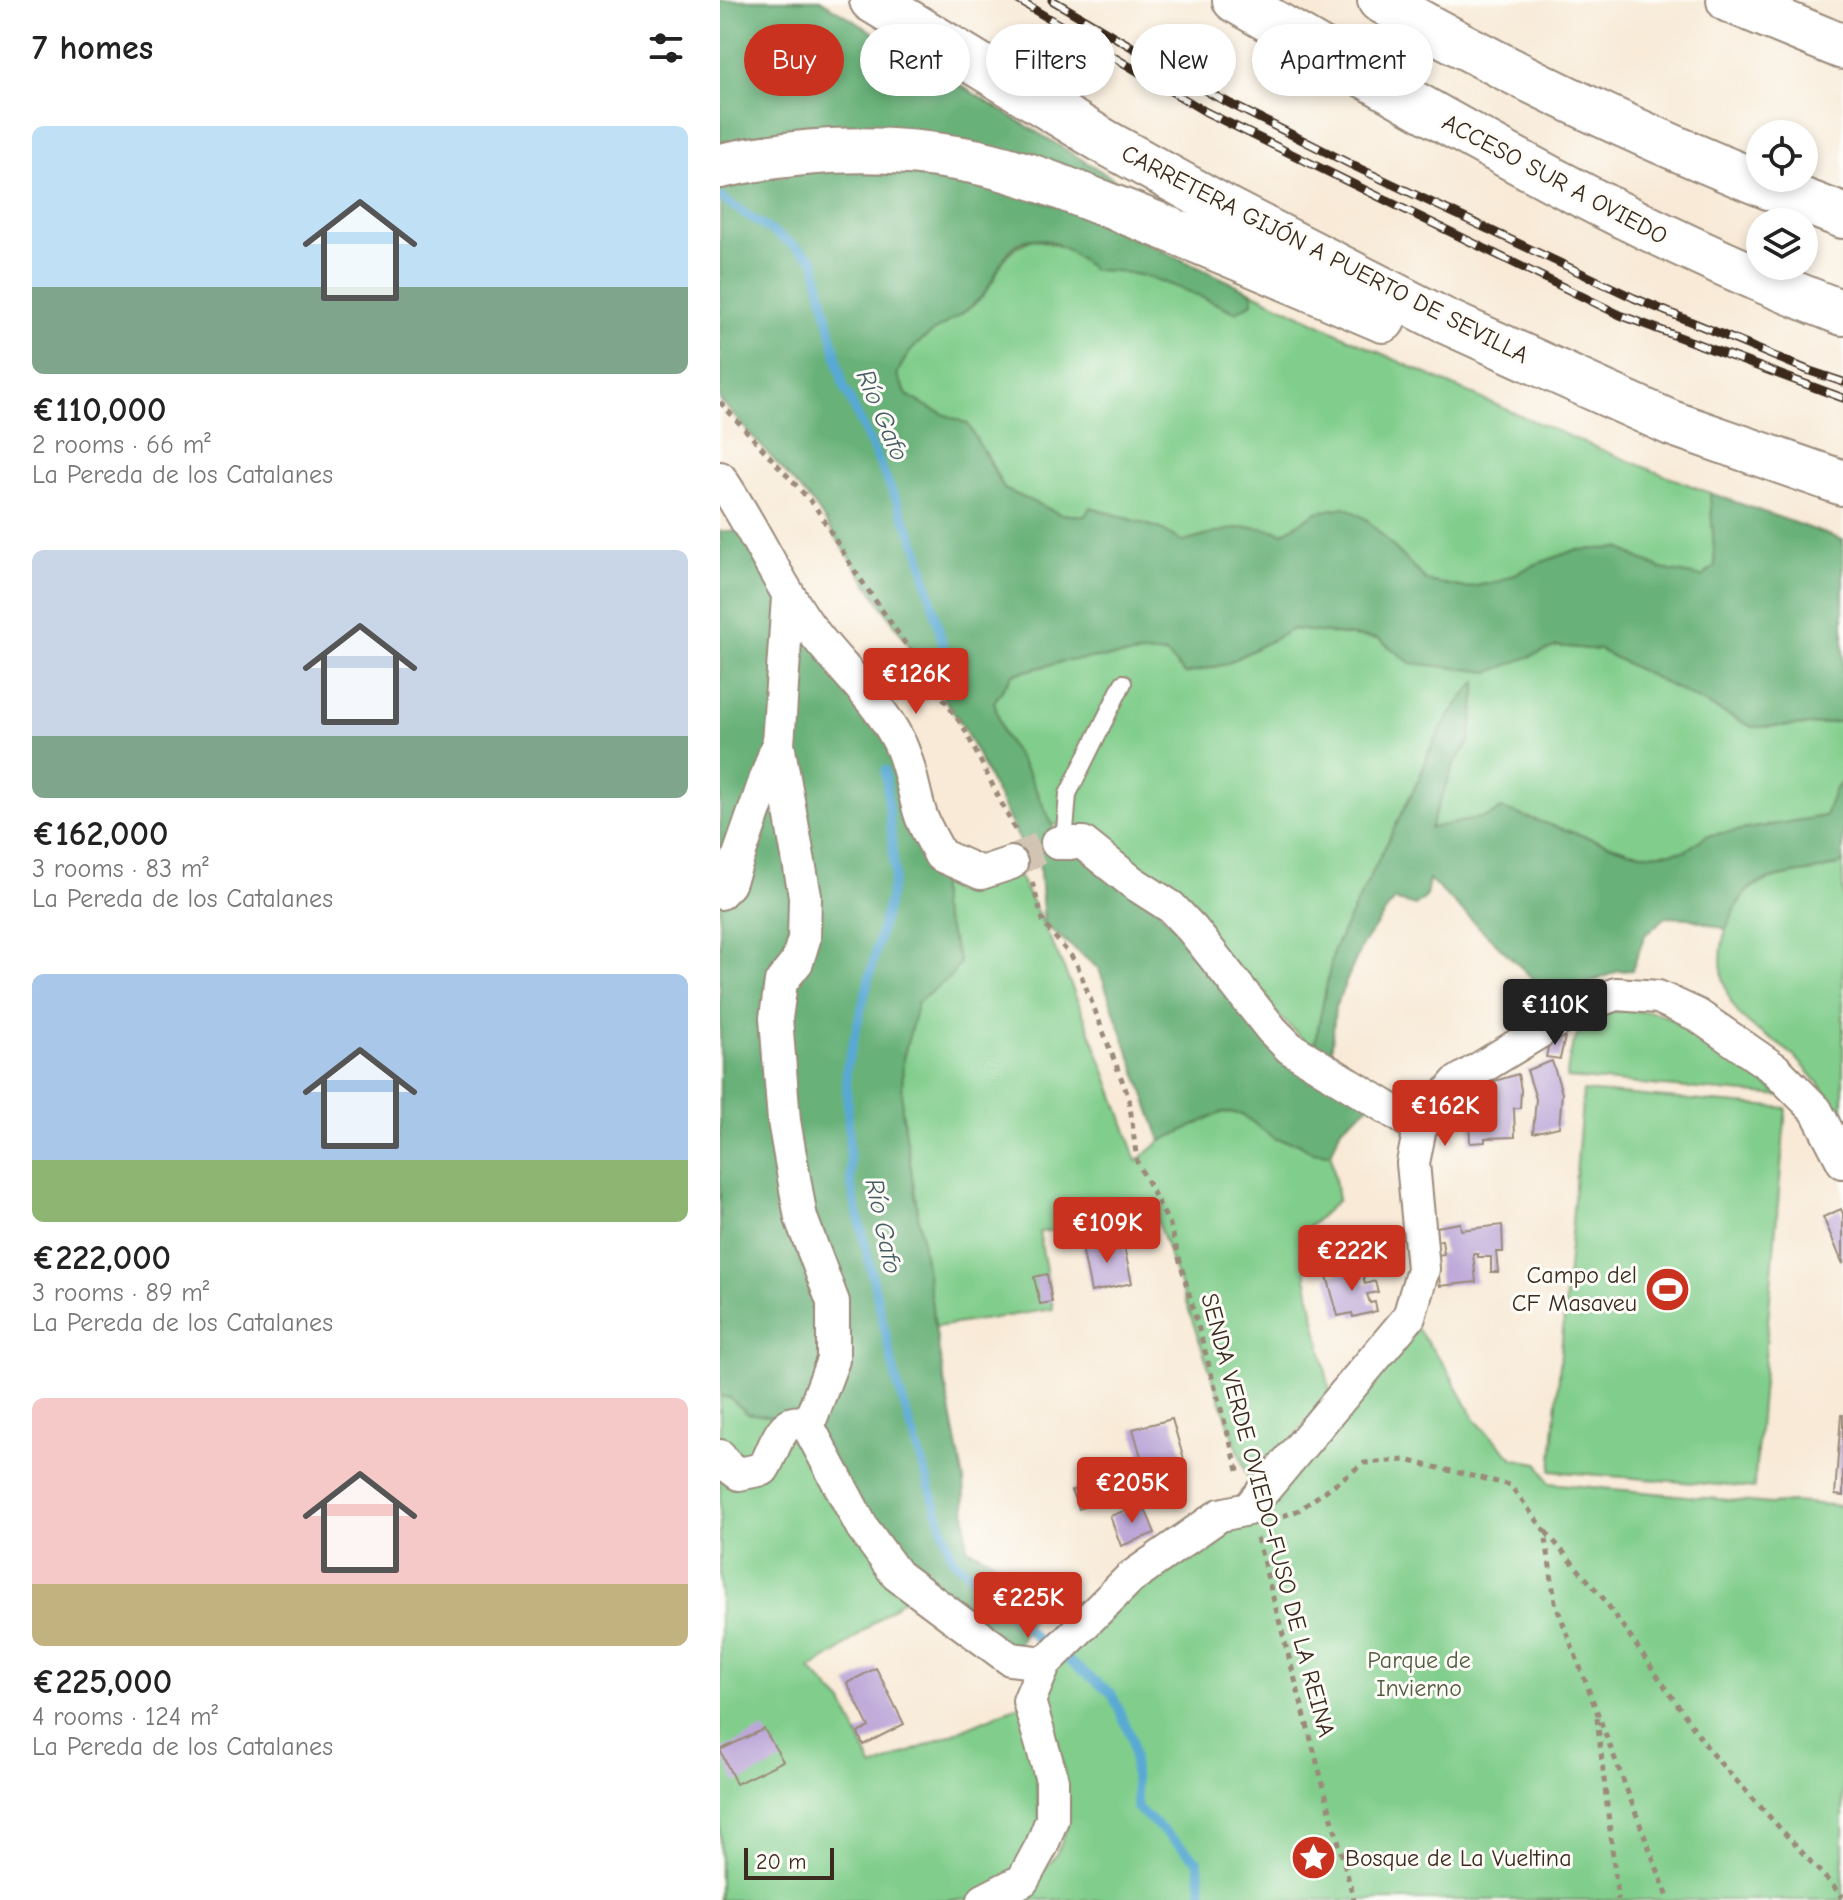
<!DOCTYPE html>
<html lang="en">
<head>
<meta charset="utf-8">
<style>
  :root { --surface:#fff; --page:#f6f6f6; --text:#222; --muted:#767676; --accent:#c8321e }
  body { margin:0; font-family:"Comic Neue",sans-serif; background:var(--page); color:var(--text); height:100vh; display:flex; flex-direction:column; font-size:30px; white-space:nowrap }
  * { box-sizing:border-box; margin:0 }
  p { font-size:26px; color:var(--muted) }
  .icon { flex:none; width:44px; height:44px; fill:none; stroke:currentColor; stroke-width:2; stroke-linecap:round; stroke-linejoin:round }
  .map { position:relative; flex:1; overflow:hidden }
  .sheet { display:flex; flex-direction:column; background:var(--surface); width:720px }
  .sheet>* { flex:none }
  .guide { position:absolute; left:24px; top:24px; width:760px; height:72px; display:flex; gap:16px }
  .controls { position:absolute; left:1026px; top:120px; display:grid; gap:16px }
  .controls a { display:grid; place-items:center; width:72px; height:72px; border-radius:50%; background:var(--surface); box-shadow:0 4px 12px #0003; font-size:40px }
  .scale { position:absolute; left:24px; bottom:20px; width:90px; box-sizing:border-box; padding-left:8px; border:4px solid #3b2a1e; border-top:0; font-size:22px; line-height:28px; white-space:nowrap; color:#3b2a1e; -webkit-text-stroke:6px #fdfcf7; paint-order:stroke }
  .price { position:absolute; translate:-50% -68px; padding:0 18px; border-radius:8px; background:var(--accent); color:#fff; font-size:26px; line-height:52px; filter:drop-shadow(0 2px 4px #0008) }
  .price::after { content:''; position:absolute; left:50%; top:48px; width:24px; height:18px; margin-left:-12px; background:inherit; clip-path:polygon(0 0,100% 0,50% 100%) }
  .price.current { background:#222; color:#fff }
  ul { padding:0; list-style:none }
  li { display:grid; align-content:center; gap:16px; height:424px; padding:0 32px }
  li span { display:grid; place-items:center; height:248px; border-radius:12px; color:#555 }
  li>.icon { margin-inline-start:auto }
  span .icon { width:144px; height:144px; fill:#fffc; stroke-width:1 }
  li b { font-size:34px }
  h2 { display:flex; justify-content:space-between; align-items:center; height:96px; padding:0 32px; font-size:34px }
  .chip { padding:0 28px; border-radius:36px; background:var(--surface); box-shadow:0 4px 12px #0003; font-size:28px; line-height:72px }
  .chip.current { background:var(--accent); color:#fff }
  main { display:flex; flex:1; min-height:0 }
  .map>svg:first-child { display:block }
  .green { fill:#81ce8c; stroke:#5e7c55; stroke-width:2 }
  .forest { fill:#68b178; stroke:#526e4b; stroke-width:2 }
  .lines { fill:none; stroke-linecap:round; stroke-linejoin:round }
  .stream { stroke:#58a9d3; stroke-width:9 }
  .building { fill:#bda7d8 }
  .street-tunnel { stroke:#d2c4b2; stroke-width:32; stroke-dasharray:32 16; stroke-linecap:butt }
  .lane-casing { stroke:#9a8a7a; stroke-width:20 }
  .street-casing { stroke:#9a8a7a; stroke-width:36 }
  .highway-casing { stroke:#9a8a7a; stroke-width:48 }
  .path { stroke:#9a8a7a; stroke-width:5; stroke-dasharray:6 6; stroke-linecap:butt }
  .lane { stroke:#fff; stroke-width:16 }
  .street { stroke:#fff; stroke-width:32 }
  .highway { stroke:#fff; stroke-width:44 }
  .rail-casing { stroke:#3b2a1e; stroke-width:9 }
  .rail { stroke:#fdfcf7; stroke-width:6; stroke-dasharray:18; stroke-linecap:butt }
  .labels { text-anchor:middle; stroke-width:6; stroke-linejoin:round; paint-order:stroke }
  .street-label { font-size:24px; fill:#3b2a1e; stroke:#fdfcf7 }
  .poi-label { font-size:24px; fill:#3b2a1e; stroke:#fdfcf7; text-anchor:end }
  .park-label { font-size:24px; fill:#505b3f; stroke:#fdfcf7 }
  .water-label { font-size:26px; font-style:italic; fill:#475d66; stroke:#fdfcf7 }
</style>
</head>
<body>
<main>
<section class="sheet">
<h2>7 homes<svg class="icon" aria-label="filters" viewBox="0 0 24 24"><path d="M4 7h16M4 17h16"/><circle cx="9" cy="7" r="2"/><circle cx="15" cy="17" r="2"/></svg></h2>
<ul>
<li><span style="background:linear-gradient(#bfe0f5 65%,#7fa58c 0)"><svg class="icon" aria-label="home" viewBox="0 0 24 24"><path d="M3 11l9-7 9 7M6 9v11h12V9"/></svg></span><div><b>€110,000</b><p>2 rooms · 66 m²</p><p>La Pereda de los Catalanes</p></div></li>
<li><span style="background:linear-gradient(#c9d6e8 75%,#7fa58c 0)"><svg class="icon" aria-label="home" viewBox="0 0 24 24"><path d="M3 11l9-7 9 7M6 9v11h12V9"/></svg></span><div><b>€162,000</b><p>3 rooms · 83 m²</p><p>La Pereda de los Catalanes</p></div></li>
<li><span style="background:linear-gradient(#a9c7e8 75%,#8fb573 0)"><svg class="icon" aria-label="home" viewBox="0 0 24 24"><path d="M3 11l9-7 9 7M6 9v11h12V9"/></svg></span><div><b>€222,000</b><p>3 rooms · 89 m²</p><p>La Pereda de los Catalanes</p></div></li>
<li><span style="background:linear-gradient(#f6c9c9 75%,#c2b280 0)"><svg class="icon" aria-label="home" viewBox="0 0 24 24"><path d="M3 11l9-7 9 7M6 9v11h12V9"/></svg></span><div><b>€225,000</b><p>4 rooms · 124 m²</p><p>La Pereda de los Catalanes</p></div></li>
</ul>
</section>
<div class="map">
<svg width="1123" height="1900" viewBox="0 0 1123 1900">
  <rect width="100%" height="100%" fill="#fdfcf7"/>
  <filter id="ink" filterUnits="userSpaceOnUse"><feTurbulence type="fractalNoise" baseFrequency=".0125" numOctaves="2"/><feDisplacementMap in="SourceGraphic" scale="16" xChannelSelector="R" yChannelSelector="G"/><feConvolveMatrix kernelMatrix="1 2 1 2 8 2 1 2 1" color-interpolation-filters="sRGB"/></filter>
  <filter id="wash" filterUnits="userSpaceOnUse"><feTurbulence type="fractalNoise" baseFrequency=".006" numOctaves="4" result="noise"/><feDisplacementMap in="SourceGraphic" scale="32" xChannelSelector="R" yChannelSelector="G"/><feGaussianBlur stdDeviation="1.8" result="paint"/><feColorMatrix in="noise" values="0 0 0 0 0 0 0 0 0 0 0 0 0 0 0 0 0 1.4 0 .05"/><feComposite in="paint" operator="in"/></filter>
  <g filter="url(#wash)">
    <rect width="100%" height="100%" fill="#f8ead7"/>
    <!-- green -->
    <path class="green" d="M314,239l33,9 26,22c52,-1 96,22 142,42l18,-9 -1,-11c150,73 302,141 458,201l6,73 -14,11 -41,-8 -41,-21 -86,17 -36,17 -33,6 -38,-7 -61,-62 -49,-7 -34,21c-42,-13 -60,0 -100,9l-22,-13 -70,-22 -6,9 -25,-2 -56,-25 -18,-36 -54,-44 -25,-14 -10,-20c18,-47 56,-46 85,-79 23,-26 12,-43 52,-57z
      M572,629l87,10 32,24 123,-10 23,-7 43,4 152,77 58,-2 33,-4v60l-8,8 -10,27 -119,20 -21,15 -36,3 -20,-3 -127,-42 -16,8 -57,12 25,-65 16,-23 7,-58 -48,67 -9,27 -86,172 -19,94 -11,-3 -220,-209 -32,-7 -24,-51 -25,-39 -9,-33 19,-27 52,-13 87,-8 14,1 20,20 40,-10z
      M220,855l71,8c54,95 91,196 126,298l24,-20 61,-29 20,2 33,25 23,4 14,9 19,2 7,46 -29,27 -3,50 24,114 -61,78 -20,12 -95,-269 1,7 -116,13 14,77 -118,18 -33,-217v-51l16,-57 33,-26 9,-14 -20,-54z
      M1123,863v251c-15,-18 -30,-39 -47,-56 -17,-17 -44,-27 -58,-45 -19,-26 -22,-65 -8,-93 7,-13 12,-28 25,-34 27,-15 60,-11 88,-23z
      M899,1010l35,2 16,6 112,78 -215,-18c2,-37 14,-61 52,-68z
      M863,1091l203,17 -32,380 -203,-17z
      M695,1326l32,43 28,51 39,39 24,4 11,20 222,21 22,-2 50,4v394h-831c11,-11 25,-22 36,-35 31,-36 20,-84 8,-125 -7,-23 -13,-44 -8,-68l76,-79 96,-61z
      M0,1396l10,2 17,15 27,4 18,7 124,165 -79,63 -27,17 33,34 30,65 156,-67 13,144 -58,55h-264z"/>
    <!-- forest -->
    <path class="forest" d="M0,0h100l307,187 -88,-29 -319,-13z
      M112,168l89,5 68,14 70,19 80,34 113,52 1,11 -17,9c-47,-20 -91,-43 -143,-42 -17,-14 -36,-32 -60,-31 -31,2 -34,38 -51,57 -29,32 -67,33 -85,79l10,20 25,14 36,15 36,65 56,25 25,2 5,-9 71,22 22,13c40,-10 58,-22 100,-9l34,-21 28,-5 21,12 61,62 38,7 33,-6 36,-17 41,-15 44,-2 42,21 41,8 13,-11 -5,-73 133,47v181l-33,4 -58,2 -152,-77 -43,-4 -67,26 -79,-9 -32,-24 -86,-10 -67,35 -41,10 -19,-20 -14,-1 -87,8 -52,13 -19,28 9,32 25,39 24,51 5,19 75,39 140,148 103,71 -34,27 -10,26 -19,-2 -14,-9 -23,-4 -33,-25 -19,-2 -62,29 -62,-172 -55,-45 -6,-75 -17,-6 -57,-115 -149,-222 -95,-106v-214z
      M0,531h33l122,175 65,149v53l20,54 -9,14 -33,26 -15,57 -1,51 37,242 25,128 3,68 22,10 32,25 11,34 -22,42 -113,-84 -104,-151 -19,-7 -27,-4 -17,-15 -10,-2z
      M757,682l-7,59 -16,23 -24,64 56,-11 16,-8 127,42 20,3 36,-3 21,-15 119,-20 10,-27 8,-8v82c-26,11 -78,10 -96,28 -10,9 -15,26 -21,38l-38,-11 -22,-1 -21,18 -13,35 -14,1 -65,27 -124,-119 -3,18 -11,9 -21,-6 -32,45 -27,62 -4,50 -16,-14 19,-94 86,-172c12,-35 31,-69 57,-95z"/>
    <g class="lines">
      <!-- stream -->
      <path class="stream" d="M0,197l94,62 29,125 75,164 25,97
        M165,770l10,105 -49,195 5,115 46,198 55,175 82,78 12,9
        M344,1657l48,37 20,45 5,69 61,53 5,39"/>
    </g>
    <g id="blocks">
      <!-- building -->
      <path class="building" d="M831,1034l14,3 -5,22 -14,-2z
        M832,1061l10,32 -3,34 -26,6 3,-34 -9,-29z
        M798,1074l3,16 -1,18h-6l1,29 -30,1v4l-15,1 -1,-29 -4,-24z
        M1121,1209l2,5v50l-20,-47z
        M740,1223l1,7 41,-5 1,27h-7l2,20h-7v-15h-13v-3h-5l3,28 -36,4 -3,-31 7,-1 -2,-14 -5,1 -1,-14z
        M402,1238l10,45 -41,9 -9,-45z
        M641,1267l4,17 10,-3 3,11 -11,2 3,9 5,-1 2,9 -24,6 -1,-4 -14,3 -11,-40z
        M327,1274l5,28 -12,2 -6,-27z
        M1121,1415h2v81l-8,-1z
        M452,1419l13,44 -3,1 1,3 -13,3v-3l-24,7 -13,-45z
        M381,1478l10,18 -32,13 -8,-18z
        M423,1504l12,29 -34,13 -11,-30z
        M156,1668l28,56 -41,21 -5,-12 11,-6 -22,-44z
        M44,1729l19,32 -47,23 -16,-34z"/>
    </g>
  </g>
  <g filter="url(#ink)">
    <use href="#blocks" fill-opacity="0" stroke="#9a8a7a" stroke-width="2"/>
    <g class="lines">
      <!-- street-tunnel -->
      <path class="street-tunnel" d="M291,863l27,-14 19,-6"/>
      <defs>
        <path id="lane" d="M344,843l4,-49 55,-111"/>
        <path id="street" d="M0,478c33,48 55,100 88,147 28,39 68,72 90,115 12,23 15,52 23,76 5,14 13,26 19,39l41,18 30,-10
          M58,744l27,152 -1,43 -7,23 -16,20 -5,36 8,103 17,97 32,84v58l-25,66
          M337,843h26l49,39 39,25 21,22 80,101 18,18 130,80
          M0,893l9,-9 49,-140 10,-147
          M0,1456l3,6 16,12 24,-5c11,-15 17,-59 45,-43l54,101 35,48 113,84 35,4
          M264,1900l39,-20 19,-35 10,-26v-39l-23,-79 16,-38 85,-85 90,-63 28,-6 161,-192 14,-48 -10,-106 7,-35 36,-45 124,-76 36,-13 42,3 39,18 78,54 41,41 27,52"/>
        <path id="highway" d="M152,0l233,142 123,68 215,110 228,103 172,60
          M515,0c198,115 394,232 608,313
          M660,0c148,85 304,156 463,216
          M1009,0l114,47
          M0,166c79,-17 163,-21 242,-7 50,8 98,28 145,46 94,35 184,76 276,115"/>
      </defs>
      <!-- lane casing -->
      <use href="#lane" class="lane-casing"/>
      <!-- street casing -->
      <use href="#street" class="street-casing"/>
      <!-- highway casing -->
      <use href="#highway" class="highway-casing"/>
      <!-- path -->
      <path class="path" d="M0,402l95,104 37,61 112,161 53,106
        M312,882l12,42 32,38 53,136 8,64 33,63 69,249
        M563,1516l16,-6 65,-47 41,-3 105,25 35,46 10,71 114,298
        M826,1532l57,66 109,156 131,143
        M537,1538l97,362
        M877,1718l21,182"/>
      <!-- lane -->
      <use href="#lane" class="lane"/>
      <!-- street -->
      <use href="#street" class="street"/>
      <!-- highway -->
      <use href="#highway" class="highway"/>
      <defs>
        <path id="rail" d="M298,0l188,112 414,203 223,83
          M332,0l165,97 137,69 280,132 176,73 33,11"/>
      </defs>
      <!-- rail casing -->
      <use href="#rail" class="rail-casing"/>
      <!-- rail -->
      <use href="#rail" class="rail"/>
    </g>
  </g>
  <!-- icons -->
  <defs>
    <symbol id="stadium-disc" viewBox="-11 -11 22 22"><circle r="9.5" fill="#c8321e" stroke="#fdfcf7"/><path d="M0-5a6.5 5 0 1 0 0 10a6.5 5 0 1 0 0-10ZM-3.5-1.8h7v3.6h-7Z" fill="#fff"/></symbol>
    <symbol id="sight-disc" viewBox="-11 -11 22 22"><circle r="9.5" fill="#c8321e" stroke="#fdfcf7"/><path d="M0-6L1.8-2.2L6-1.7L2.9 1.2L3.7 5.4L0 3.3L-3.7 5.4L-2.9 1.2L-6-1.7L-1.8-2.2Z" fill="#fff"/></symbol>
  </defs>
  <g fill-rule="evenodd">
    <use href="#stadium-disc" x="922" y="1264" width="51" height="51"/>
    <use href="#sight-disc" x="568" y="1832" width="51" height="51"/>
  </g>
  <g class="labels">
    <!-- street labels -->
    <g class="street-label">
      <text transform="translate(835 179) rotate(28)" y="8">ACCESO SUR A OVIEDO</text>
      <text transform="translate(605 254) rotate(27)" y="8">CARRETERA GIJÓN A PUERTO DE SEVILLA</text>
      <text transform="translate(548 1515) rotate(75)" y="8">SENDA VERDE OVIEDO-FUSO DE LA REINA</text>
    </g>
    <!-- poi labels -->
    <g class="poi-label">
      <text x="917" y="1283">Campo del<tspan x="917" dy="28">CF Masaveu</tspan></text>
      <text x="625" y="1866" text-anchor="start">Bosque de La Vueltina</text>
    </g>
    <!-- park labels -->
    <g class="park-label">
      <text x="699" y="1668">Parque de<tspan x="699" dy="28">Invierno</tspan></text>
    </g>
    <!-- water labels -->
    <g class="water-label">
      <text transform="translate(163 415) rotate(67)" y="9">Río Gafo</text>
      <text transform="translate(164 1226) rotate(78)" y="9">Río Gafo</text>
    </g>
  </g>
</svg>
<div class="controls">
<a><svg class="icon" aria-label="locate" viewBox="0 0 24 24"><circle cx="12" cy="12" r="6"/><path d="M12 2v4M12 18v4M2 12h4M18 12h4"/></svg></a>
<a><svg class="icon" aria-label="layers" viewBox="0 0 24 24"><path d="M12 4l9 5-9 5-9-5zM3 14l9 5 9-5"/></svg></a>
</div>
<div class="scale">20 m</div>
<b class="price" style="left:196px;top:716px">€126K</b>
<b class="price current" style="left:835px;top:1047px">€110K</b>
<b class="price" style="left:725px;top:1148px">€162K</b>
<b class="price" style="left:387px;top:1265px">€109K</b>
<b class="price" style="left:632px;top:1293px">€222K</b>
<b class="price" style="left:412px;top:1525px">€205K</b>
<b class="price" style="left:308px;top:1640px">€225K</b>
<div class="guide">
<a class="chip current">Buy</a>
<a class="chip">Rent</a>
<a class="chip">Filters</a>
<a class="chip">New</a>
<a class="chip">Apartment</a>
</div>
</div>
</main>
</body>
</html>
